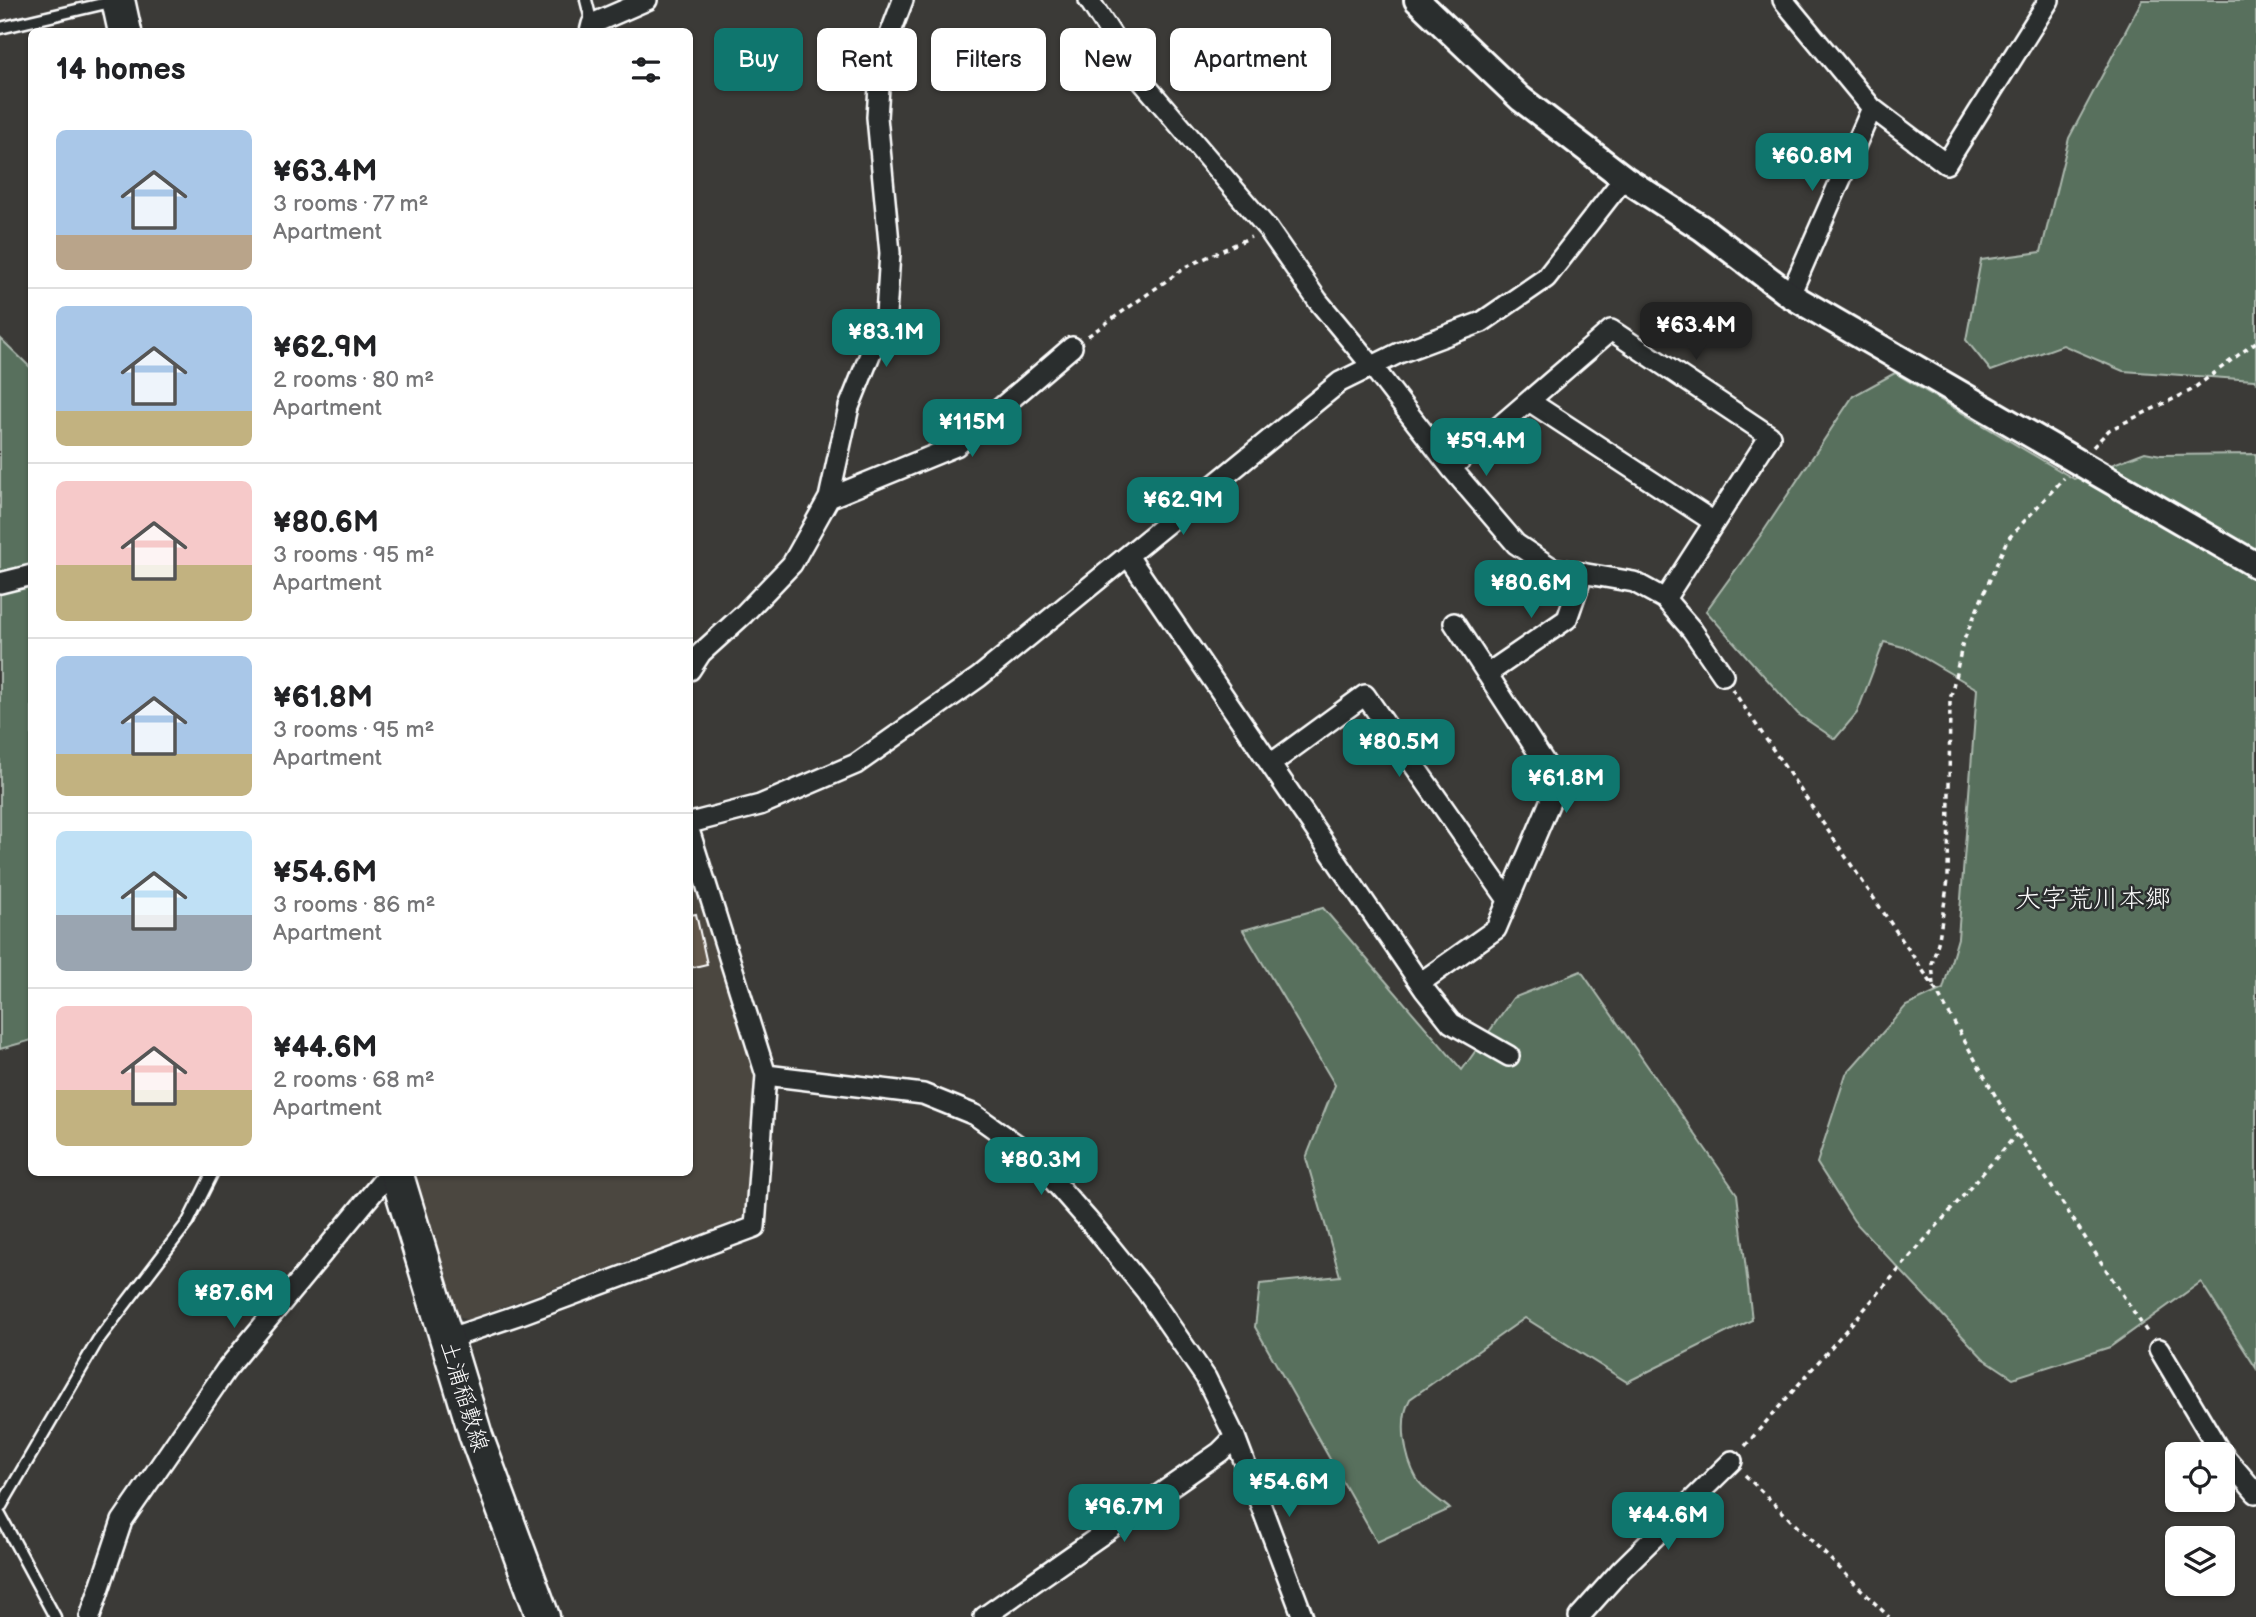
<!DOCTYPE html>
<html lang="en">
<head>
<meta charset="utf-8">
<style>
  :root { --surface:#fff; --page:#f6f6f6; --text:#202124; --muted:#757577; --line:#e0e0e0; --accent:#0f766e }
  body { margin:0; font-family:"Balsamiq Sans","Klee One",sans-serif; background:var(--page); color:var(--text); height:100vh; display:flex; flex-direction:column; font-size:26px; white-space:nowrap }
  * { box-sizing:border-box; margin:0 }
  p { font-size:23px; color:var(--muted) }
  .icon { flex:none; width:38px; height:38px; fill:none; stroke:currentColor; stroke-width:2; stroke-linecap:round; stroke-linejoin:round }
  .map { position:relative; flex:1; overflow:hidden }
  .panel { position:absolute; left:28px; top:28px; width:665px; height:1148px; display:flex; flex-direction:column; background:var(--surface); border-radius:10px; box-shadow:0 2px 5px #0004 }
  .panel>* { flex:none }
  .banner { position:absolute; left:714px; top:28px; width:665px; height:63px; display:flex; gap:14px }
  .controls { position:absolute; left:2165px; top:1442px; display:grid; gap:14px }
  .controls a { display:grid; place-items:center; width:70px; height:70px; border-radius:10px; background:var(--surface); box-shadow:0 2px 5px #0004; font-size:35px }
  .price { position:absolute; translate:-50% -60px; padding:0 16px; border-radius:14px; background:var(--accent); color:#fff; font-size:23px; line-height:46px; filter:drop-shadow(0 2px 4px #0008) }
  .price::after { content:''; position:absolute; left:50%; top:42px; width:21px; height:16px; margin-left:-10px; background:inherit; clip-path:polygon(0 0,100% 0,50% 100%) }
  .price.on { background:#222; color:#fff }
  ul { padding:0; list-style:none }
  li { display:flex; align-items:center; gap:21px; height:175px; padding:0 28px }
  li+li { border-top:2px solid var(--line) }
  li span { display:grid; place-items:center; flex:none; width:196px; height:140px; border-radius:10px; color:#555 }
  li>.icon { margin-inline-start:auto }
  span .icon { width:84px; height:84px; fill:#fffc; stroke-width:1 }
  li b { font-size:30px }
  h2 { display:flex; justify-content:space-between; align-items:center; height:84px; padding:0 28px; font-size:30px }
  .pill { padding:0 24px; border-radius:10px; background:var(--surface); box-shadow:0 2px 5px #0004; font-size:24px; line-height:63px }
  .pill.on { background:var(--accent); color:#fff }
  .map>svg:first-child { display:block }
  .built { fill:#4b4741 }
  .green { fill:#58705d; stroke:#acb8ae; stroke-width:2 }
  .building { fill:#64594c; stroke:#fff; stroke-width:2 }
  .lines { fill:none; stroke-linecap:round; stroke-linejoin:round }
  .service-casing { stroke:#fff; stroke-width:15 }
  .minor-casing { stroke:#fff; stroke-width:24 }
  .tertiary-casing { stroke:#fff; stroke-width:30 }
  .primary-casing { stroke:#fff; stroke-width:37 }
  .path { stroke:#fff; stroke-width:3.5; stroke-dasharray:5 5; stroke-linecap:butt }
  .service { stroke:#2a2d2e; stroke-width:10 }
  .minor { stroke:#2a2d2e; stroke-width:19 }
  .tertiary { stroke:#2a2d2e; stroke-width:24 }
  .primary { stroke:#2a2d2e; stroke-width:32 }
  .labels { text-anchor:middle; stroke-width:5; stroke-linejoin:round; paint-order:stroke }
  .street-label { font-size:23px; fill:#fff; stroke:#2a2d2e }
  .quarter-label { font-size:26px; fill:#fff; stroke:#2a2d2e }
</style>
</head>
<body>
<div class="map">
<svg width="2256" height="1617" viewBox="0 0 2256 1617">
  <rect width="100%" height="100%" fill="#3b3a37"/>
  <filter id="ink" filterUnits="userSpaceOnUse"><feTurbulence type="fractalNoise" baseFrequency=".0143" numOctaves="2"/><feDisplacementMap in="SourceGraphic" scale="14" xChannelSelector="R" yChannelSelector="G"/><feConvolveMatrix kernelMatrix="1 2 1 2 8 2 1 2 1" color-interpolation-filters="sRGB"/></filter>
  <g filter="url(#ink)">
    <!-- built -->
    <path class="built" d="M690,870l66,207 -7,125 -5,16 -277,102 -12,-6 -46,-141 281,-1z"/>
    <!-- green -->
    <path class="green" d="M2142,0h114v382l-2,-2 -131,-9 -60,-26 -72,26 -25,-31 15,-80 60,-8 28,-114z
      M0,338l32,31v671l-32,9z
      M1895,373l179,106 71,-27 16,3 95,-1v914l-55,-86 -91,65 -97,31 -30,-20 -129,-137 -37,-58 29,-89 60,-68 37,-17 15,-51 19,-249 -70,-41 -23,-6 -27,71 -22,26 -37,-25 -92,-103 57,-79 90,-136z
      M1323,908l139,162 51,-72 68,-27 156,223 15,126 -125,62 -102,-64 -115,81c-12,22 -5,59 7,80 6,11 23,21 33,30l-73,33 -122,-215 5,-43 80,-8 -34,-118 29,-73 -92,-155z"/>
    <!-- building -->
    <path class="building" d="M696,914l11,50 -17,4v-53z"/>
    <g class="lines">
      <defs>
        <path id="service" d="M586,0l6,24
          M0,28l115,-27
          M0,1508l98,-168 90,-118 25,-50
          M0,1515l55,102"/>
        <path id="minor" d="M1089,0l52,80 127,149 50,72 54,65 79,102 65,76 36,24 82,14 31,17 27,31 31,45
          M1783,0l89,108 74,56 103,-164
          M590,32l2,-8 55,-24
          M1790,295l82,-187
          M1529,401l185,121
          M1451,468l160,-138 159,106 -105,163
          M829,498l127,-52 116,-99
          M1128,556l296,433 27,34 58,33
          M0,583l32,-8
          M690,670l11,-17 43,-39 48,-50 37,-66 20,-91 37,-92 4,-62 -13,-136 4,-59 22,-58
          M1487,674l80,-55 16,-46
          M1272,763l93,-68 143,205
          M690,823l70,-18 96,-41 123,-87 361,-295 59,-29 83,-31 64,-44 78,-100
          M1420,983l76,-54 62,-146 -104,-160
          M766,1075l157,19 52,21 55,39 64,73 52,64 60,87 29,59 68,180
          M447,1339l74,-25 234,-87 11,-152 -76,-242
          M2159,1349l60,101 37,43
          M90,1617l32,-96 104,-151 164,-198
          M984,1617l236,-165 15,-15
          M1579,1617l42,-47 111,-109"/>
        <path id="tertiary" d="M1417,0l104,99 103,79 79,51 87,66 466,270"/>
        <path id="primary" d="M118,0l7,32
          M396,1172l80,264 67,181"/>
      </defs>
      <!-- service casing -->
      <use href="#service" class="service-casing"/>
      <!-- minor casing -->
      <use href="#minor" class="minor-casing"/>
      <!-- tertiary casing -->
      <use href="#tertiary" class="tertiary-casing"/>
      <!-- primary casing -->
      <use href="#primary" class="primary-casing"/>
      <!-- path -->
      <path class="path" d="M1088,336l98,-69 65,-30
        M2093,447l16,-17 81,-39 66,-49
        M1732,689l202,298 83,147 132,201
        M1934,985l-2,-21 7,-25 9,-59 2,-180 13,-58 44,-102 57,-62
        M1745,1446l272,-312
        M1745,1475l144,142"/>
      <!-- service -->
      <use href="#service" class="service"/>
      <!-- minor -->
      <use href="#minor" class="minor"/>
      <!-- tertiary -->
      <use href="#tertiary" class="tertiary"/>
      <!-- primary -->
      <use href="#primary" class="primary"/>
    </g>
  </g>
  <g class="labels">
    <!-- street labels -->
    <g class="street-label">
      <text transform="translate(465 1396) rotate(73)" y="8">土浦稲敷線</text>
    </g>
    <!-- quarter labels -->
    <g class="quarter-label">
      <text x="2093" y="907">大字荒川本郷</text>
    </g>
  </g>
</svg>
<div class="controls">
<a><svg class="icon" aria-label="locate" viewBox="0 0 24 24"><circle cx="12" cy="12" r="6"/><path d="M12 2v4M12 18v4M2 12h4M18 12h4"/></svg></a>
<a><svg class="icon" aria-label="layers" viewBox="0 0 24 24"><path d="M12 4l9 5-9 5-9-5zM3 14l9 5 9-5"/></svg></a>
</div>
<b class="price" style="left:1812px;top:193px">¥60.8M</b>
<b class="price on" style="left:1696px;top:362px">¥63.4M</b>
<b class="price" style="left:886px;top:369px">¥83.1M</b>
<b class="price" style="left:972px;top:459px">¥115M</b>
<b class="price" style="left:1486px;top:478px">¥59.4M</b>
<b class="price" style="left:1183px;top:537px">¥62.9M</b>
<b class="price" style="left:1531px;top:620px">¥80.6M</b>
<b class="price" style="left:1399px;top:779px">¥80.5M</b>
<b class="price" style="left:1566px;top:815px">¥61.8M</b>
<b class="price" style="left:1041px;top:1197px">¥80.3M</b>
<b class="price" style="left:234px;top:1330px">¥87.6M</b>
<b class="price" style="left:1289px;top:1519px">¥54.6M</b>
<b class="price" style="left:1124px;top:1544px">¥96.7M</b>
<b class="price" style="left:1668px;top:1552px">¥44.6M</b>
<div class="banner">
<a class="pill on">Buy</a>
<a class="pill">Rent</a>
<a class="pill">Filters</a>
<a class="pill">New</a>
<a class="pill">Apartment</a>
</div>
<section class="panel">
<h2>14 homes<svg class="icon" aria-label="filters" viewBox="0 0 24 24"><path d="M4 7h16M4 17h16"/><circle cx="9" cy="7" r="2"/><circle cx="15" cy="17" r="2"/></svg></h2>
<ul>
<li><span style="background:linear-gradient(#a9c7e8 75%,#b9a48a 0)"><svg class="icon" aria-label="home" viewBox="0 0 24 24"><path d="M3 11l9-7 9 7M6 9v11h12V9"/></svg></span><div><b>¥63.4M</b><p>3 rooms · 77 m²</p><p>Apartment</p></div></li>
<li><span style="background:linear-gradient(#a9c7e8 75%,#c2b280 0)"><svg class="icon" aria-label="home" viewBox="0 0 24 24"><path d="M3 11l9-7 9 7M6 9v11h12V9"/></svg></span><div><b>¥62.9M</b><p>2 rooms · 80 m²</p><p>Apartment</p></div></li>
<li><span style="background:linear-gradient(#f6c9c9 60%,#c2b280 0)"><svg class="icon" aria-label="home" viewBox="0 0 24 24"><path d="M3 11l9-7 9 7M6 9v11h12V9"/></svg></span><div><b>¥80.6M</b><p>3 rooms · 95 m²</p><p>Apartment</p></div></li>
<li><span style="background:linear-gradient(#a9c7e8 70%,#c2b280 0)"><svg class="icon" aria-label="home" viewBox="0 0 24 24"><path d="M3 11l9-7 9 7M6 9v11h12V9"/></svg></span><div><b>¥61.8M</b><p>3 rooms · 95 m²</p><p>Apartment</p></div></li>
<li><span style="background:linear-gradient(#bfe0f5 60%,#9aa5b1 0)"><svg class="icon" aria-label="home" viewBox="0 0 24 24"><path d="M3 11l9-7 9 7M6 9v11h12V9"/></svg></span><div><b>¥54.6M</b><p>3 rooms · 86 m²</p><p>Apartment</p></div></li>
<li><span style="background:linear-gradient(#f6c9c9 60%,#c2b280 0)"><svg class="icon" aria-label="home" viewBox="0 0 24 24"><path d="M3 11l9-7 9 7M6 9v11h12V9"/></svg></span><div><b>¥44.6M</b><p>2 rooms · 68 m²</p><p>Apartment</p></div></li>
</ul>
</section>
</div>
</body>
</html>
